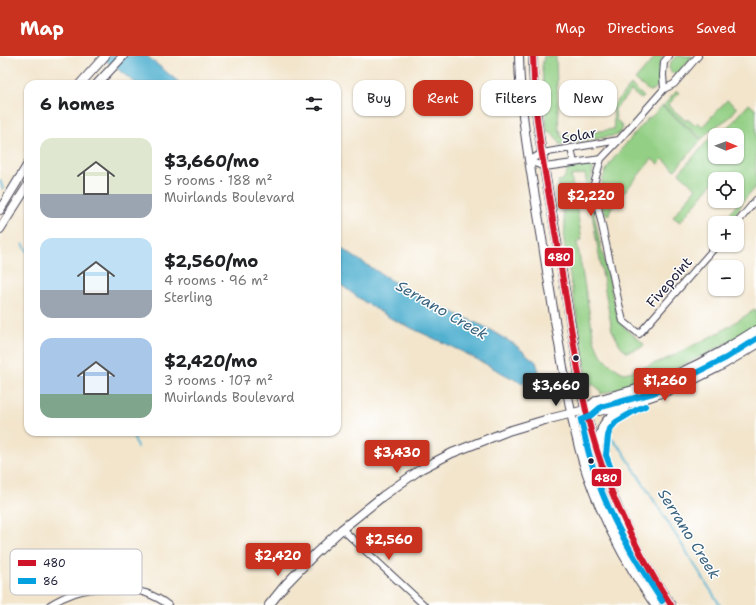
<!DOCTYPE html>
<html lang="en">
<head>
<meta charset="utf-8">
<style>
  :root { --surface:#fff; --page:#f6f6f6; --text:#202124; --muted:#757577; --accent:#c8321e }
  body { margin:0; font-family:"Shantell Sans",sans-serif; background:var(--page); color:var(--text); height:100vh; display:flex; flex-direction:column; font-size:15px; white-space:nowrap }
  * { box-sizing:border-box; margin:0 }
  p { font-size:13px; color:var(--muted) }
  .icon { flex:none; width:22px; height:22px; fill:none; stroke:currentColor; stroke-width:2; stroke-linecap:round; stroke-linejoin:round }
  .map { position:relative; flex:1; overflow:hidden }
  .drawer { position:absolute; left:24px; top:24px; width:317px; height:356px; display:flex; flex-direction:column; background:var(--surface); border-radius:12px; box-shadow:0 1px 3px #0004 }
  .drawer>* { flex:none }
  .banner { position:absolute; left:353px; top:24px; width:343px; height:36px; display:flex; gap:8px }
  .needle { width:26px; rotate:91deg }
  .fabs { position:absolute; left:708px; top:72px; display:grid; gap:8px }
  .fabs a { display:grid; place-items:center; width:36px; height:36px; border-radius:8px; background:var(--surface); box-shadow:0 1px 3px #0004; font-size:20px }
  .price { position:absolute; translate:-50% -34px; padding:0 9px; border-radius:4px; background:var(--accent); color:#fff; font-size:13px; line-height:26px; filter:drop-shadow(0 1px 2px #0008) }
  .price::after { content:''; position:absolute; left:50%; top:24px; width:12px; height:9px; margin-left:-6px; background:inherit; clip-path:polygon(0 0,100% 0,50% 100%) }
  .price.active { background:#222; color:#fff }
  ul { padding:0; list-style:none }
  li { display:flex; align-items:center; gap:12px; height:100px; padding:0 16px }
  li span { display:grid; place-items:center; flex:none; width:112px; height:80px; border-radius:12px; color:#555 }
  li>.icon { margin-inline-start:auto }
  span .icon { width:48px; height:48px; fill:#fffc; stroke-width:1 }
  li b { font-size:17px }
  h2 { display:flex; justify-content:space-between; align-items:center; height:48px; padding:0 16px; font-size:17px }
  .tag { padding:0 14px; border-radius:12px; background:var(--surface); box-shadow:0 1px 3px #0004; font-size:14px; line-height:36px }
  .tag.active { background:var(--accent); color:#fff }
  header { display:flex; align-items:center; gap:24px; box-sizing:border-box; height:56px; padding:0 20px; background:var(--accent); color:#fff }
  header strong { font-size:19px }
  nav { display:flex; gap:22px; margin-inline-start:auto; font-size:14px }
  .map>svg:first-child { display:block }
  .green { fill:#93cf84; stroke:#5a7860; fill-rule:evenodd }
  .water { fill:#52b1d0; stroke:#3a6a86 }
  .lines { fill:none; stroke-linecap:round; stroke-linejoin:round }
  .stream { stroke:#52b1d0; stroke-width:2 }
  .minor-casing { stroke:#413f51; stroke-width:8 }
  .major-casing { stroke:#413f51; stroke-width:10 }
  .minor { stroke:#fff; stroke-width:6 }
  .major { stroke:#fff; stroke-width:8 }
  .bus-1-casing { stroke:#fff; stroke-width:9 }
  .bus-2-casing { stroke:#fff; stroke-width:9 }
  .bus-1 { stroke:#cf1429; stroke-width:6 }
  .bus-2 { stroke:#03a1e0; stroke-width:6 }
  .bus-dot { fill:#22223b; stroke:#fff; stroke-width:1.5 }
  .labels { text-anchor:middle; stroke-width:3; stroke-linejoin:round; paint-order:stroke }
  .street-label { font-size:14px; fill:#22223b; stroke:#fff }
  .water-label { font-size:15px; font-style:italic; fill:#38627e; stroke:#fff }
  .key { fill:#fff; stroke:#bdbdc4; stroke-width:1 }
  .key-label { font-size:11px; fill:#22223b }
  .line-badge { stroke:#fff; stroke-width:1.5 }
  .badge-label { font-size:11px; text-anchor:middle; font-weight:bold; fill:#fff }
</style>
</head>
<body>
<header>
<strong>Map</strong>
<nav><a>Map</a><a>Directions</a><a>Saved</a></nav>
</header>
<div class="map">
<svg width="756" height="549" viewBox="0 0 756 549">
  <rect width="100%" height="100%" fill="#fff"/>
  <filter id="ink" filterUnits="userSpaceOnUse"><feTurbulence type="fractalNoise" baseFrequency=".025" numOctaves="2"/><feDisplacementMap in="SourceGraphic" scale="8" xChannelSelector="R" yChannelSelector="G"/><feConvolveMatrix kernelMatrix="1 2 1 2 8 2 1 2 1" color-interpolation-filters="sRGB"/></filter>
  <filter id="wash" filterUnits="userSpaceOnUse"><feTurbulence type="fractalNoise" baseFrequency=".012" numOctaves="4" result="noise"/><feDisplacementMap in="SourceGraphic" scale="16" xChannelSelector="R" yChannelSelector="G"/><feGaussianBlur stdDeviation="0.9" result="paint"/><feColorMatrix in="noise" values="0 0 0 0 0 0 0 0 0 0 0 0 0 0 0 0 0 1.4 0 .05"/><feComposite in="paint" operator="in"/></filter>
  <g filter="url(#wash)">
    <rect width="100%" height="100%" fill="#f2e5cc"/>
    <!-- green -->
    <path class="green" d="M544,0h12v5l3,70h2v6l53,-8 -1,-23 18,-21 13,12 -3,2 -10,-8 -16,18 1,11 4,3 2,5 -4,7 -59,10v-4l-8,-9h-4l-5,-65z
      M656,0h8l-5,8 1,13 -2,9 -5,4 -4,1 -14,-11z
      M676,0h17l-13,15 -5,3 -4,-2 -2,-4 1,-5z
      M677,35l2,2 -11,12 18,16 1,-2 8,6 3,-3 4,5 25,-27 10,8 -8,10 -20,13 -7,8 -39,-33z
      M749,48l7,6v76l-13,15 -4,8 -12,14h-6l20,-23 -4,-5v-16h-17l-2,-2 -3,2v1l-35,42 -7,-5 23,-29 -17,-15 31,-35 9,-7 6,-2 9,-8zM715,79h22v22h-22z
      M662,50l39,34 -26,30 -12,-11 -5,5 -6,-5 -41,49 -3,8c-6,-7 -5,-8 -6,-16 -4,-24 8,-38 23,-55 7,-9 15,-17 22,-26l5,-3z
      M589,110l3,1 1,3 -2,9 -1,12 10,54 3,9 15,66 7,8 19,16 -2,3 -16,5 -6,-7 -8,-15 -27,-156 -14,2 11,64 -5,2 17,97c5,17 14,26 30,34l13,-3 29,-11 54,-27 36,-23v16c-33,21 -68,40 -105,53 -16,6 -34,11 -50,16l-1,-4 -7,-6 -4,3 -25,-145 1,-18 -7,-43 5,-1 4,-8 -1,-3z"/>
    <!-- water -->
    <path class="water" d="M100,0h47l34,28h-44z
      M337,188l11,9 65,41 70,32 31,18 22,18 4,13 -5,8h-14l-56,-30 -73,-34 -29,-18 -26,-19z"/>
    <g class="lines">
      <!-- stream -->
      <path class="stream" d="M0,124l3,9
        M23,188l5,8
        M132,376l5,15
        M610,381l12,13 98,155"/>
    </g>
  </g>
  <g filter="url(#ink)">
    <g class="lines">
      <defs>
        <path id="minor" d="M698,0l-24,28 -10,5 -45,51 -18,19 -7,25 2,14 25,115 2,8 16,13 78,-89
          M664,33l-1,-14 1,-13 5,-6
          M571,92l3,15
          M529,105l13,-8 77,-13
          M529,105l16,6 56,-8
          M737,167l19,-23
          M342,473l82,76
          M50,549c8,-5 16,-9 25,-12 20,-7 51,-6 71,0 8,3 16,7 22,12"/>
        <path id="major" d="M519,0c1,64 14,126 24,189 6,41 13,82 20,122 6,36 12,72 24,107 16,46 40,91 68,131
          M533,0c0,63 14,124 24,186 6,36 12,72 18,108 3,20 6,42 11,62 17,69 45,134 85,193
          M80,28l25,-28
          M97,28l26,-28
          M0,154l28,-46
          M0,173l28,-44
          M585,354l12,-10 54,-15 24,-10 25,-12 22,-12 34,-21
          M598,395c3,-27 4,-30 27,-44
          M269,549l17,-21 29,-30 27,-25 41,-33 38,-27 31,-16 56,-22 37,-11 40,-10 14,1 33,-8 47,-16 40,-20 37,-22"/>
      </defs>
      <!-- minor casing -->
      <use href="#minor" class="minor-casing"/>
      <!-- major casing -->
      <use href="#major" class="major-casing"/>
      <!-- minor -->
      <use href="#minor" class="minor"/>
      <!-- major -->
      <use href="#major" class="major"/>
      <defs>
        <path id="bus-1" d="M533,0l2,47 6,46 39,232c14,81 47,156 91,224"/>
        <path id="bus-2" d="M615,424l-9,-25 2,-19 2,-7 6,-7 20,-12 9,-4
          M662,545c-27,-41 -53,-84 -68,-131 -6,-16 -9,-34 -13,-50l8,-3 12,-10 52,-14 25,-11 48,-24 30,-19"/>
      </defs>
      <!-- bus-1 casing -->
      <use href="#bus-1" class="bus-1-casing"/>
      <!-- bus-2 casing -->
      <use href="#bus-2" class="bus-2-casing"/>
      <!-- bus-1 -->
      <use href="#bus-1" class="bus-1"/>
      <!-- bus-2 -->
      <use href="#bus-2" class="bus-2"/>
    </g>
  </g>
  <!-- markers -->
  <g class="bus-dot">
    <circle cx="576" cy="302" r="3.5"/>
    <circle cx="591" cy="405" r="3.5"/>
  </g>
  <g class="labels">
    <!-- street labels -->
    <g class="street-label">
      <text transform="translate(579 79) rotate(-10)" y="5">Solar</text>
      <text transform="translate(669 226) rotate(-49)" y="5">Fivepoint</text>
    </g>
    <!-- water labels -->
    <g class="water-label">
      <text transform="translate(442 254) rotate(30)" y="5">Serrano Creek</text>
      <text transform="translate(689 478) rotate(58)" y="5">Serrano Creek</text>
    </g>
  </g>
  <!-- legend -->
  <rect x="10" y="493" width="132" height="46" rx="6" class="key"/>
  <rect x="18" y="504" width="18" height="6" fill="#cf1429"/>
  <rect x="18" y="522" width="18" height="6" fill="#03a1e0"/>
  <g class="key-label">
    <text x="43" y="511">480</text>
    <text x="43" y="529">86</text>
  </g>
  <g class="line-badge">
    <rect x="544" y="191" width="30" height="20" rx="4" fill="#cf1429"/>
    <rect x="591" y="412" width="31" height="19" rx="4" fill="#cf1429"/>
  </g>
  <g class="badge-label">
    <text x="559" y="205">480</text>
    <text x="606" y="426">480</text>
  </g>
</svg>
<div class="fabs">
<a><svg class="needle" viewBox="-14 -14 28 28"><path d="M0-13l5 13h-10z" fill="#e53935"/><path d="M0 13l5-13h-10z" fill="#757577"/></svg></a>
<a><svg class="icon" aria-label="locate" viewBox="0 0 24 24"><circle cx="12" cy="12" r="6"/><path d="M12 2v4M12 18v4M2 12h4M18 12h4"/></svg></a>
<a>+</a>
<a>−</a>
</div>
<b class="price" style="left:591px;top:161px">$2,220</b>
<b class="price" style="left:665px;top:346px">$1,260</b>
<b class="price active" style="left:556px;top:351px">$3,660</b>
<b class="price" style="left:397px;top:418px">$3,430</b>
<b class="price" style="left:389px;top:505px">$2,560</b>
<b class="price" style="left:278px;top:521px">$2,420</b>
<div class="banner">
<a class="tag">Buy</a>
<a class="tag active">Rent</a>
<a class="tag">Filters</a>
<a class="tag">New</a>
</div>
<section class="drawer">
<h2>6 homes<svg class="icon" aria-label="filters" viewBox="0 0 24 24"><path d="M4 7h16M4 17h16"/><circle cx="9" cy="7" r="2"/><circle cx="15" cy="17" r="2"/></svg></h2>
<ul>
<li><span style="background:linear-gradient(#dfe7d0 70%,#9aa5b1 0)"><svg class="icon" aria-label="home" viewBox="0 0 24 24"><path d="M3 11l9-7 9 7M6 9v11h12V9"/></svg></span><div><b>$3,660/mo</b><p>5 rooms · 188 m²</p><p>Muirlands Boulevard</p></div></li>
<li><span style="background:linear-gradient(#bfe0f5 65%,#9aa5b1 0)"><svg class="icon" aria-label="home" viewBox="0 0 24 24"><path d="M3 11l9-7 9 7M6 9v11h12V9"/></svg></span><div><b>$2,560/mo</b><p>4 rooms · 96 m²</p><p>Sterling</p></div></li>
<li><span style="background:linear-gradient(#a9c7e8 70%,#7fa58c 0)"><svg class="icon" aria-label="home" viewBox="0 0 24 24"><path d="M3 11l9-7 9 7M6 9v11h12V9"/></svg></span><div><b>$2,420/mo</b><p>3 rooms · 107 m²</p><p>Muirlands Boulevard</p></div></li>
</ul>
</section>
</div>
</body>
</html>
